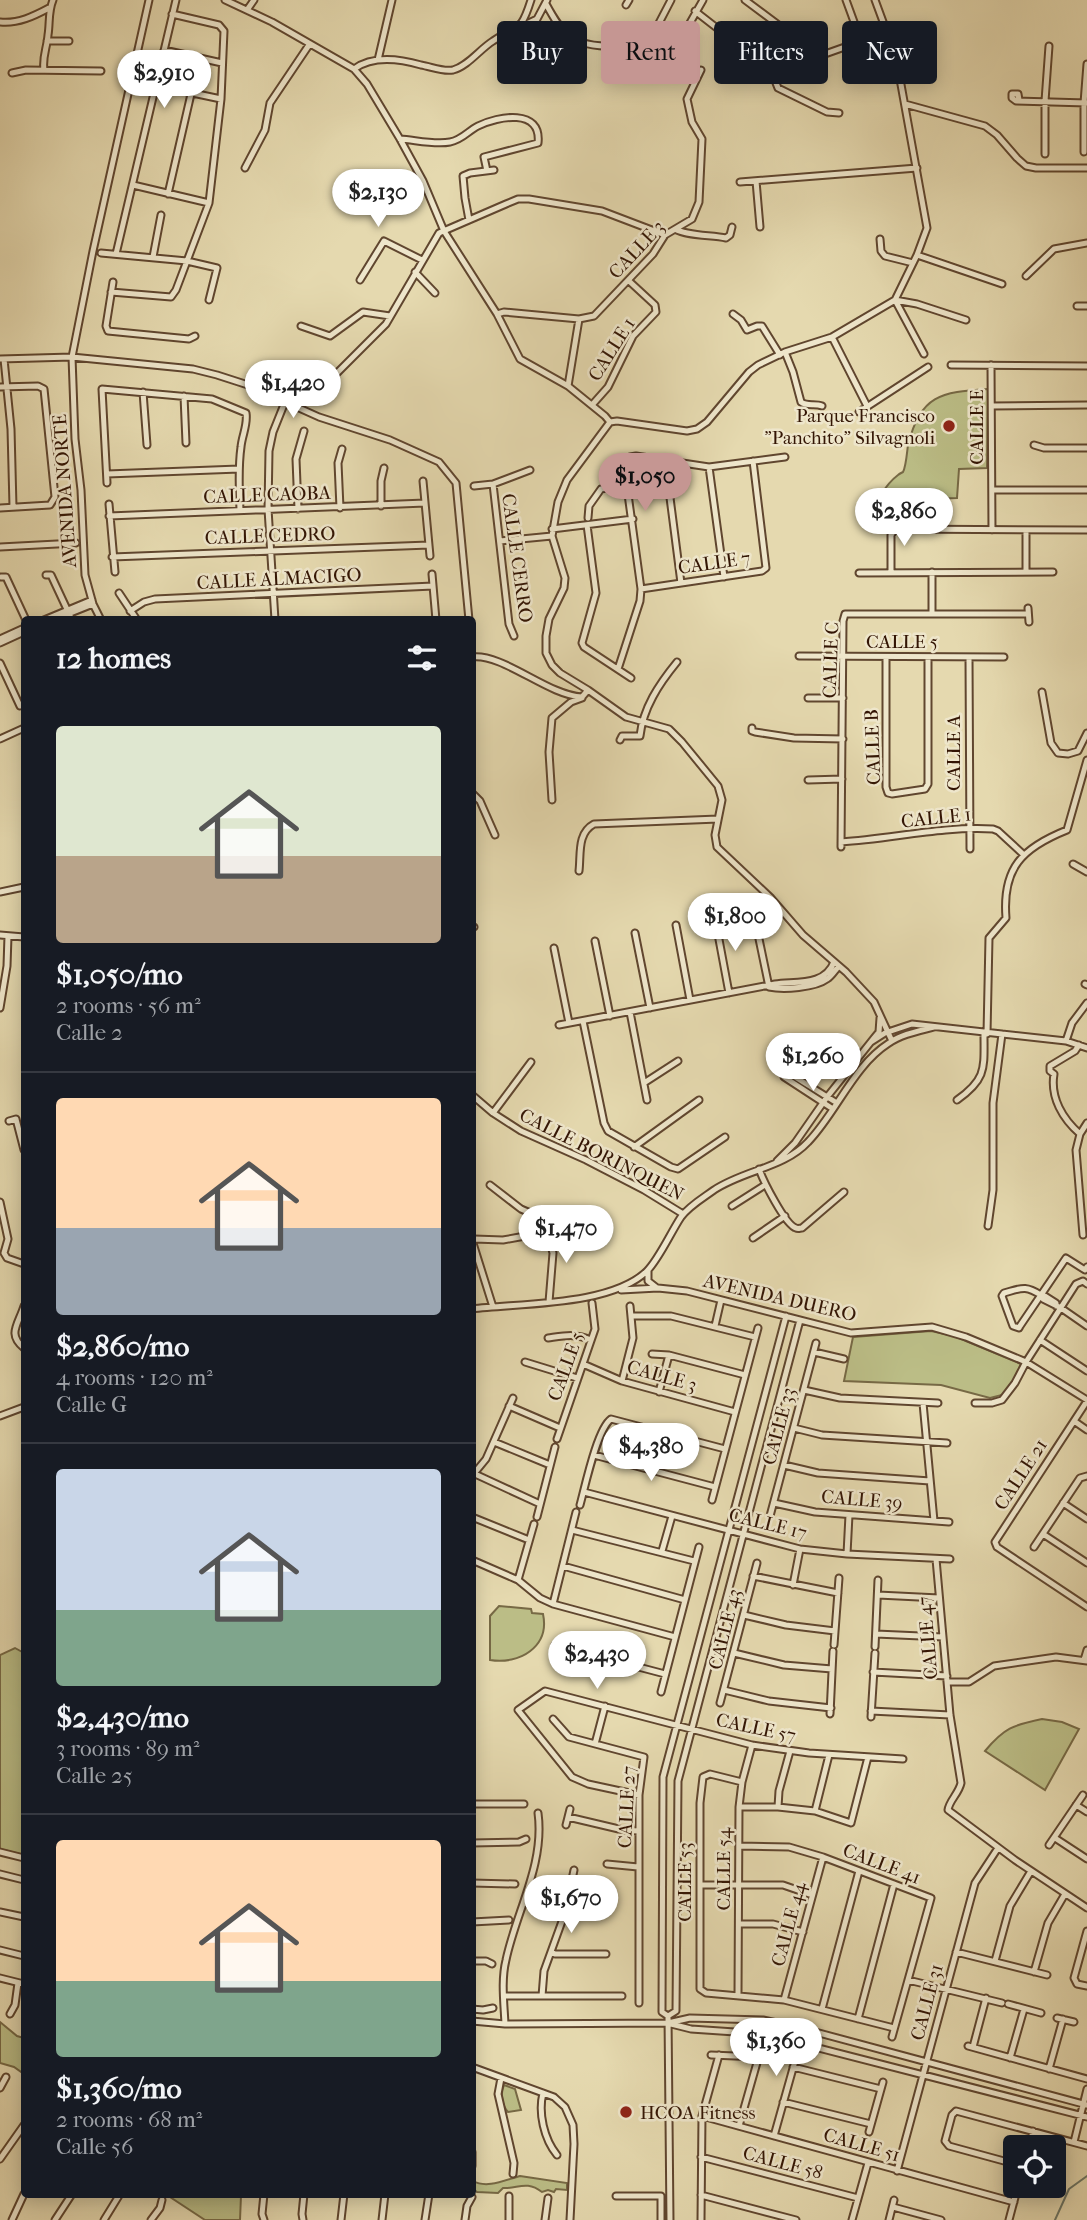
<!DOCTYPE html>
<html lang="en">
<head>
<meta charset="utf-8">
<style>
  :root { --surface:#171b24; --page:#242831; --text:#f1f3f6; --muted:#9ea1a6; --line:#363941; --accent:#c59692 }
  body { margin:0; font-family:"IM FELL French Canon",serif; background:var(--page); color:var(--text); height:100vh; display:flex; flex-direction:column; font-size:26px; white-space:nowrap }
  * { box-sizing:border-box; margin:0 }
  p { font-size:23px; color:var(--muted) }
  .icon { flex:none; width:38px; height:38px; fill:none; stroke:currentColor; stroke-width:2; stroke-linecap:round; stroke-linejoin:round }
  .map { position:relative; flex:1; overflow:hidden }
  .panel { position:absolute; left:21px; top:616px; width:455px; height:1582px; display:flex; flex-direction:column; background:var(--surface); border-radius:7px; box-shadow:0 4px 18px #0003 }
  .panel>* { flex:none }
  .hud { position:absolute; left:497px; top:21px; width:485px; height:63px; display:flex; gap:14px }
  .buttons { position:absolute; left:1003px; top:2135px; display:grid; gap:14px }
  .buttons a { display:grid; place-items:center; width:63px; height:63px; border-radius:7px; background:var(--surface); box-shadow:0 4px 18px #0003; font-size:35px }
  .price { position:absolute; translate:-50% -60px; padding:0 16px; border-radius:24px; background:#fff; color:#222; font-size:23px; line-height:46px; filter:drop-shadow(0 2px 4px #0008) }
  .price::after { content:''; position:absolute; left:50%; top:42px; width:21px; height:16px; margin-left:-10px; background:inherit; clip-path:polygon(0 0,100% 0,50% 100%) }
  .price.on { background:var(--accent); color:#111 }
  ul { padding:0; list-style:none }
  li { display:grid; align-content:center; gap:14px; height:371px; padding:0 35px }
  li+li { border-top:2px solid var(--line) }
  li span { display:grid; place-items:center; height:217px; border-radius:7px; color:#555 }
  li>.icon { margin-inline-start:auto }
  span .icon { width:126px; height:126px; fill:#fffc; stroke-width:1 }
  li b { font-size:30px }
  h2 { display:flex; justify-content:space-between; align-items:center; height:84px; padding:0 35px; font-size:30px }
  .chip { padding:0 24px; border-radius:7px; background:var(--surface); box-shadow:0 4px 18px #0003; font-size:24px; line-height:63px }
  .chip.on { background:var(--accent); color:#111 }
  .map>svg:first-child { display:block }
  .green { fill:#bbbd86; stroke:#776945; stroke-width:2 }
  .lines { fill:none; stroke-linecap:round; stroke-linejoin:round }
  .stream { stroke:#6e7868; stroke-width:2 }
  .minor-casing { stroke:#60462f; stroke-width:9 }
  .minor { stroke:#eee6cb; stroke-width:5 }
  .poi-dot { fill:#8f2418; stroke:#eee6cb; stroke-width:2.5 }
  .labels { text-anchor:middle; stroke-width:5; stroke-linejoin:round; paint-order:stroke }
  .street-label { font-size:19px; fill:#331504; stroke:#eee6cb }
  .poi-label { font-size:19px; fill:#331504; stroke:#eee6cb; text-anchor:end }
</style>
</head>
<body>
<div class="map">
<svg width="1087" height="2220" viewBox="0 0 1087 2220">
  <rect width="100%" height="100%" fill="#e5d9af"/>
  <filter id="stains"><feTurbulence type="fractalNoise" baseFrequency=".00286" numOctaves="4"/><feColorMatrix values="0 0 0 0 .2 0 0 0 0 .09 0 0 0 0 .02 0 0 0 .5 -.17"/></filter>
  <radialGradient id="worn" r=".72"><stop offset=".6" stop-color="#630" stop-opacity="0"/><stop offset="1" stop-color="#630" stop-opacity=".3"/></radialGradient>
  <!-- green -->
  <path class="green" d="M988,389l-1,79 -28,1 -2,29 -32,1 -1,26h-43l-7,-8c2,-16 11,-32 24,-42 1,-1 3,-2 5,-3 3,-5 4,-20 5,-27 13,-50 32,-53 80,-56z
    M931,1331l23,5 67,28 -7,16 -12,15 -12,3 -49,-13 -97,-4 9,-44z
    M499,1606l32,3 1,4 11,1c7,33 -24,51 -53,46v-44z
    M15,1648l9,5v202l-24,-6v-194z
    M1042,1719l20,3 17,7 -34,61 -60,-39c19,-23 28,-26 57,-32z
    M0,2022l17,14 7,2v36l-10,-7 -14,-4z
    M504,2085l11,4 6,21 -13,2c-6,-6 -8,-19 -4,-27z
    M520,2176l47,7v7l-11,-1 -2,3 -6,-2 -6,2c-16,-12 -24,-3 -39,-4l-5,5 -21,-1 -4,-3v-8c14,8 32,-1 47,-5z
    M167,2195h74l-1,25h-35z"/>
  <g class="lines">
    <!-- stream -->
    <path class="stream" d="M1055,2220l14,-31 18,-13"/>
    <defs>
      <path id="minor" d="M225,0l47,22 82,47 13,15 33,55 23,42 21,50 53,83 23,45 48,27 37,30 5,6
        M745,0l71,53 9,1 62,-22
        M846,0l15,41
        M546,4c6,11 13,24 23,32 14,11 43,11 60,10l3,4 -1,11 22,12
        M626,5l3,-5
        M247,10l7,-10
        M695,11l85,66
        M0,22c18,2 34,-6 49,-14
        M658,25l13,-25
        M518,28l19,-9 10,-19
        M682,37l21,-37
        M47,41h22
        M805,45l-29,38 2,5 49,24 12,1
        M164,50l58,13
        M378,60l14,-60
        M354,69c19,-14 46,-10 67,-4 11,2 22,7 32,5 15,-4 27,-21 40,-29 25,-18 27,-6 38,-41
        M44,70c-2,-13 3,-22 4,-35 2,-12 0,-23 5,-35
        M12,73l14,-3 75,1
        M543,73l14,3 3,-1 10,-31v-6
        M734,77l17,-22
        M130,83l25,5
        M183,91l38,8
        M1019,100l-1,-6h-6v4l4,3 71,2
        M905,104l80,22 12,9 20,23 9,8 10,2h51
        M400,139c15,1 35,6 50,3 12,-2 18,-11 28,-16 20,-10 64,-18 60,17l-54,14 3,14
        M1084,152v-49l3,-39
        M1045,154v-53l4,-55
        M245,168l20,-38 5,-27 39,-58
        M756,181l4,46
        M740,182l177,-14
        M133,185l76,18
        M168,194l23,-100
        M469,220l-4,-22 -2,-22 7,-3 24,-3
        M675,229c12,7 37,6 51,9l4,-3 2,-8
        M880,239l1,12 4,5 28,7
        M101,253l86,8 30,7 -8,32
        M116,254l60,-254
        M917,255l85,29
        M153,257l8,-42
        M415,272l20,21
        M1026,276l28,-27 33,-6
        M360,280l24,-39 38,19
        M113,282l-7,44 2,5 81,8 6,-3
        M111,292l60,5 5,-7 33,-87 12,-104 3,-68 -5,-6 -47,-11
        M895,300l22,4 49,16
        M895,300l29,54
        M1077,306h10
        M497,314l7,-2 75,7 15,-3 59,-62 12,-19 27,-16 7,-17 3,-63 -10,-17 -5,-23 14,-29
        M733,314l8,6 6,10 10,-4h5l18,29
        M301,326l29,10 33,-24 27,4
        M832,337l35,69
        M785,352l8,20 8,30c6,5 14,1 21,4
        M0,359l72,-2 121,12 24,6 31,10 71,32 71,23 49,22 17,21 13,137
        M4,359l7,70 2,78
        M951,365l136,1
        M991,365l1,165
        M336,374l50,-50 53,-91 67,-29 12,-5h11l73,12 63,24
        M568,386l11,-67
        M0,387l38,-1 6,3 11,108 -5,8 -50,3
        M143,392l4,53
        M184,396l2,47
        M592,405l16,-18 25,-51 23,-24 -1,-7 -26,-24
        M992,406l95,-1
        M859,412l69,-45
        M610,422l-43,58 -9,22 -6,34 13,42 -1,10 -15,31 -3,17v17l6,12 8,8 28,17 38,27 43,12 13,13 36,44 4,14 -7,35 2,12 53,50 33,38 43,37 28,30 18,39
        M610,422l7,-1 70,10 10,-2 10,-7 42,-50 9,-7 27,-13 47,-15 63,-37 22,-45 10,-27 -31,-171 -21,-57
        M1034,445l10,3h43
        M665,459l16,124
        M709,467l15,110
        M107,474l132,-5
        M423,481l7,75
        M107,483l-5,-94 110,10 34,14c2,12 -4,22 -5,34 -3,21 -2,42 -1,63
        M493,484l16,140 5,12
        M474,486l19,-2 37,-14
        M992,490h95
        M109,504l6,68
        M381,506v-25l3,-13
        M340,508l-2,-45 4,-14
        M298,509l-2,-50 8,-28
        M109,516l316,-13
        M588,518l1,-12 12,-17 25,-4
        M587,525l9,68 -14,50 2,4 47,31
        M552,529l81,-10
        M1026,530v42
        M500,541l52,-5
        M0,547l76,-4
        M112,557l317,-12
        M891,572v-37l4,-6 192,1
        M932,572v42
        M859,573l194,-1
        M432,574l4,46
        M46,575h5l21,45
        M1,577h5l20,43
        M641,589l121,-18 4,-3 -13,-107
        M119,593l18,27
        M1028,608l1,14
        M130,611l14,-9 11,-3 278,-13
        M44,620l48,-20
        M53,620l40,-16
        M101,620l-8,-16 -8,-29 -4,-85 -6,-51 -3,-82 21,-106 56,-251
        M275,620l-7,-111 1,-58 4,-19 12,-30
        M0,639l24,-11
        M0,643l24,-11
        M799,656l205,1
        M472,657c31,-4 75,38 110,40l6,-7
        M886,657v130l2,6 4,1 33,-5 3,-5v-127
        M969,657l1,192
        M0,663l20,43
        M618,669l22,-68 1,-12 -17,-124 6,-8 6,-1 73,11 76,-10
        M1042,692l9,51 7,10 10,1 10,-3 9,-18
        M808,698h35
        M752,728v3l3,1 39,6 49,1
        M0,739l24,-11
        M620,740l2,-4h18c3,-28 19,-52 37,-74
        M808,780l34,-1
        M472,793l8,8 15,34
        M552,800l-3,-48 3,-34 19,-16 11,-4
        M841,842c51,-3 100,-16 152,-13l5,2 26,24
        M841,847l2,-226 2,-7h183
        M1073,864l14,8
        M579,871c2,-17 -2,-38 15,-47l124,-5
        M0,892l24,-5
        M753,910l16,77
        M715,918l14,75
        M676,925l14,75
        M472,928l2,-1
        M635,933l15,75
        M0,935l24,2
        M595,941l15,75
        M554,948l15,75
        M1085,984l2,1
        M769,987c14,3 46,1 58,-8 5,-3 8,-9 12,-13
        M0,1008l7,-42 1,-30
        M630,1012l17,88
        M583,1021l21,102 4,8 63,36 7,2 47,-32
        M559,1025l216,-41c21,-3 50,2 59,-22
        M987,1034l2,-96 17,-20c-4,-50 16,-70 61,-88l20,-70
        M1066,1041l6,-18 15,-20
        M871,1042l14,-9 27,-9 154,17 21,7
        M1079,1045l-4,6 -25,15v5l4,3c-4,24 9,45 26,60
        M787,1072l50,31
        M784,1077l49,32
        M644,1083l34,-22
        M472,1095l21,18 28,18 65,29 58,30 39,24
        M957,1100c30,-21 27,-32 27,-66
        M493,1113l38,-51
        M9,1121l7,-2 8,31
        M634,1147l65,-47
        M777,1161l18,-18 32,-46 47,-59 5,-6 1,-14
        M759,1169c4,11 26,56 37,59 2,1 4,0 6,0l42,-36
        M490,1185l31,24 23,10 9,34 -4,49
        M0,1202l8,37 -4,14 3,5 17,6
        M732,1206l33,-21
        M988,1226l5,-36v-87l9,-69
        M1083,1235l-7,-85 4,-16 7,-11
        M753,1238l32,-22
        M474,1239l29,1 44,-8
        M472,1240l21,67
        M648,1271v10l9,7
        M621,1290l37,-2 29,3 164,42 81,-6 34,10 60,25 61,38
        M1042,1296l1,3 18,9 26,18
        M24,1306c-6,19 -17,28 0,42
        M1056,1306v-3l-11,-7h-3l-1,-1c-16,-10 -19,-7 -37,-2l-2,3 11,30 6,2 1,-2 46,-68 19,12 2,-3
        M472,1309c49,-6 139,-3 175,-38 12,-12 24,-39 34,-54 8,-11 22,-19 33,-27 30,-20 70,-22 94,-48 29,-30 45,-76 81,-99 13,-9 30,-12 45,-16
        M632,1316h39l84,21
        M715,1326l6,-26
        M548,1338c15,-2 28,-5 43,2
        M1040,1340l47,31
        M814,1352l30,7
        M652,1354l17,1 76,20
        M525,1362l52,16
        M583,1364l39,17 113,31
        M622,1381l11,-43 -3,-32
        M804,1390l36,8 98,5
        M659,1392l10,-37
        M1087,1401l-92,141 2,5 90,60
        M923,1403l11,118
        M975,1403h17l10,-3 13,-17 11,-21 50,-78 7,-3 4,3
        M509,1406l51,22
        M0,1416l24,-9
        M1074,1421l13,9
        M794,1428l28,7 125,8
        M557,1439l38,-110 -3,-26
        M494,1442l56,23
        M594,1455l121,32
        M784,1465l34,8 112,8
        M475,1474l65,30
        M472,1476l14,-17 27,-61
        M584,1492l216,57 47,5 103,5
        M712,1500l46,-172
        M774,1503l41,9 134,10
        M1063,1503l24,16
        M580,1505c5,-18 17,-76 31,-86l114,30
        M770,1516l46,-173
        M472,1517l57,23
        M537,1517l18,-70
        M572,1530l122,31
        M1043,1534l44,29
        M1034,1547l46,-69 7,-2
        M662,1551l10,-35
        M847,1554l2,-39
        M936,1559l14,156 11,68c-2,10 -12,18 -13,27l67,50 72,48
        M472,1560l46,20 22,18 13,6 122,33
        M563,1566l122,34
        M753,1576l85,17
        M518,1580l16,-56
        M793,1585l7,-36
        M878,1595l61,3
        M553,1604l23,-92
        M744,1615l42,10 49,6
        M876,1634l67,3
        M555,1645l110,29
        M834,1645l5,-67
        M875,1647l3,-67
        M734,1653l50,12 48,4
        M1084,1660l3,-10
        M873,1672l74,4
        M947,1682h22l25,-16 62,-9 31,4
        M724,1690l45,11 62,7
        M661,1692l38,-145
        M720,1703l37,-140
        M871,1711l79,4
        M830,1714l3,-63
        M871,1717l4,-64
        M553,1719l16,18 75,20 -5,38v208
        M595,1744l10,-38
        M742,1782l-32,-8 -7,3 -3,26v186l6,4 78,7 110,28
        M639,1795l-51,-11 -16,-7 -54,-67 27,-19 207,54 57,8 94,6
        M472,1804h52
        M1076,1805l11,7
        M739,1807h39l37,4 36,12 17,-66
        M778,1807l1,-16 11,-40
        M815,1811l14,-56
        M568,1817l55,13 15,1
        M566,1825l4,-16
        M1055,1838l32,21
        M472,1843l47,-1 7,-3
        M1049,1845l34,-50
        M739,1846l50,1 34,10 108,41 -39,139
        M0,1852l24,6
        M607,1864l31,3
        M0,1874l24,6
        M472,1883l43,1
        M700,1885h83l29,10
        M525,1903l40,10h33
        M0,1912l24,5
        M472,1922l37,-2
        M739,1924h34l30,8
        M1087,1931l-13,47 3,6 10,2
        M0,1950l24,6
        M551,1952l4,2h51
        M956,1952l91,23
        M472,1961h14l6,3
        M995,1961l15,-55 21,-35
        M1034,1972l14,-49 17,-29
        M0,1978l24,6
        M908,1980l94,23
        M738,1994l1,-187 3,-25 10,-37
        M504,1996h118
        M542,1996l2,-25 21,-58 9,-43
        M784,2000l39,-143
        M1008,2004l33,9
        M472,2009l11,1 10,-2
        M822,2009l37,-138
        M10,2014l5,-9 3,-22
        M668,2016l8,-5 2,-230 122,-461
        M1057,2018l17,4
        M858,2019l36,-135
        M472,2021l33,3 163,-1 22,-5 73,2 41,9 283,76
        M505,2024c-1,-21 -4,-44 1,-64 10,-48 39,-96 32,-147
        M671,2024l20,5 73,5 323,83
        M968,2046l119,33
        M973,2047l13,-49
        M711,2055l48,2
        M1010,2058l14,-49
        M472,2067l82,30 11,10 8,18 1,19 -4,76
        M793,2067l88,22
        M1049,2069l14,-50
        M501,2078l-3,16 16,69 -1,11
        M0,2088l6,-11
        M543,2093c-5,20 1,46 14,62
        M783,2102l88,22
        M702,2116l312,86
        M739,2126l23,-81
        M869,2132l14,-50
        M774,2136l30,-107
        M1074,2142l13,-53
        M1029,2147l4,-16
        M472,2152v14
        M701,2157l157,41
        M0,2159l24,-34
        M1015,2164l-66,-18 -4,-5 7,-26 4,-4 131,35
        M897,2171l78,-288 23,-35
        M701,2195l95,25
        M616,2196h45v24
        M893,2207l48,13
        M12,2220l12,-26
        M55,2220l17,-26
        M104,2220l16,-26
        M151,2220l9,-12 2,-8
        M264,2220l-2,-6 2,-20
        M303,2220l-1,-6 2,-20
        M341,2220l3,-26
        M382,2220l3,-26
        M425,2220l4,-26
        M465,2220l2,-14 5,-9
        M509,2220v-24
        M545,2220l3,-22
        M670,2220l-2,-204 -6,-4 1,-235 123,-461
        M701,2220l1,-104 17,-61
        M852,2220l16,-57
        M889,2220l5,-20
        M1009,2220l9,-34"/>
    </defs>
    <!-- minor casing -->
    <use href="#minor" class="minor-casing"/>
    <!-- minor -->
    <use href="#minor" class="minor"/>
  </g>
  <!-- markers -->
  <g class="poi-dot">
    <circle cx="949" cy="426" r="7"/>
    <circle cx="626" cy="2112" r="7"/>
  </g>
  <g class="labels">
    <!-- street labels -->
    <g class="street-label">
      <text transform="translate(636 249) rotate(-47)" y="7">CALLE 3</text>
      <text transform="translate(611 349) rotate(-58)" y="7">CALLE 1</text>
      <text transform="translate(976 427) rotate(-90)" y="7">CALLE E</text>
      <text transform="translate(64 491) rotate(-94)" y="7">AVENIDA NORTE</text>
      <text transform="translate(267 494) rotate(-2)" y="7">CALLE CAOBA</text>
      <text transform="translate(270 535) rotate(-2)" y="7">CALLE CEDRO</text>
      <text transform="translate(518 558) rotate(82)" y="7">CALLE CERRO</text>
      <text transform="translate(714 562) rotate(-8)" y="7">CALLE 7</text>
      <text transform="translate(279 578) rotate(-3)" y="7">CALLE ALMACIGO</text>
      <text x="902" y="648">CALLE 5</text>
      <text transform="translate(830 660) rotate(-88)" y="7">CALLE C</text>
      <text transform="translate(872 747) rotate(-92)" y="7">CALLE B</text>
      <text transform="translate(953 753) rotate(-90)" y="7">CALLE A</text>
      <text transform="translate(936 817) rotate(-6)" y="7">CALLE 1</text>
      <text transform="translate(602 1154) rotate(27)" y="7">CALLE BORINQUEN</text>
      <text transform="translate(780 1297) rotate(13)" y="7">AVENIDA DUERO</text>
      <text transform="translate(565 1366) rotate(-70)" y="7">CALLE 5</text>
      <text transform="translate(662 1375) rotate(16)" y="7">CALLE 3</text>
      <text transform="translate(778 1426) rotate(-75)" y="7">CALLE 33</text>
      <text transform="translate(1020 1474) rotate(-57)" y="7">CALLE 21</text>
      <text transform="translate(862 1499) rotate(5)" y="7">CALLE 39</text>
      <text transform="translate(768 1523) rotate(14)" y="7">CALLE 17</text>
      <text transform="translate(724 1629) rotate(-76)" y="7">CALLE 43</text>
      <text transform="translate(927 1638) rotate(-95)" y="7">CALLE 47</text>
      <text transform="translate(756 1727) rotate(12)" y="7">CALLE 57</text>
      <text transform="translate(626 1807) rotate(-87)" y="7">CALLE 27</text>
      <text transform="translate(882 1863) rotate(21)" y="7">CALLE 41</text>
      <text transform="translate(723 1869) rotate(-90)" y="7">CALLE 54</text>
      <text transform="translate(684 1882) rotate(-90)" y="7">CALLE 53</text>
      <text transform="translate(788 1924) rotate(-75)" y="7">CALLE 44</text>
      <text transform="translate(926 2002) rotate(-75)" y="7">CALLE 31</text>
      <text transform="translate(862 2144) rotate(16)" y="7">CALLE 51</text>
      <text transform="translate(783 2162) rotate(15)" y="7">CALLE 58</text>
    </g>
    <!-- poi labels -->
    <g class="poi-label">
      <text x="935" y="422">Parque Francisco<tspan x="935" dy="22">"Panchito" Silvagnoli</tspan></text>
      <text x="640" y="2119" text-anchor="start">HCOA Fitness</text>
    </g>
  </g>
  <rect width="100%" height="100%" filter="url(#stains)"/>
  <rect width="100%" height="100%" fill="url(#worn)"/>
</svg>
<div class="buttons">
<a><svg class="icon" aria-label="locate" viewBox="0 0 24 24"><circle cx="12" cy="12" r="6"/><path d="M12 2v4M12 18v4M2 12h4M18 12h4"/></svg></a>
</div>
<b class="price" style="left:164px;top:110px">$2,910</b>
<b class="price" style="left:378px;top:229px">$2,130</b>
<b class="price" style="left:293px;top:420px">$1,420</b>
<b class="price on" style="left:645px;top:513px">$1,050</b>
<b class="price" style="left:904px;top:548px">$2,860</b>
<b class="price" style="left:735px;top:953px">$1,800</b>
<b class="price" style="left:813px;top:1093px">$1,260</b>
<b class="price" style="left:566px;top:1265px">$1,470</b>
<b class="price" style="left:651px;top:1483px">$4,380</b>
<b class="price" style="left:597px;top:1691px">$2,430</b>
<b class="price" style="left:571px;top:1935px">$1,670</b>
<b class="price" style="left:776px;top:2078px">$1,360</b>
<div class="hud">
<a class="chip">Buy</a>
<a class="chip on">Rent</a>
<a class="chip">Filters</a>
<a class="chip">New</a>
</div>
<section class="panel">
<h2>12 homes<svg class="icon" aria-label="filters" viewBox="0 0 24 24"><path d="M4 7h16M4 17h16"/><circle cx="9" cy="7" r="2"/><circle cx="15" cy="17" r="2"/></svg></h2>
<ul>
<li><span style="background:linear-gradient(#dfe7d0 60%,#b9a48a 0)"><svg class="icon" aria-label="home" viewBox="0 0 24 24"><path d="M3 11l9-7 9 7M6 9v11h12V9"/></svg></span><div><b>$1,050/mo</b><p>2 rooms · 56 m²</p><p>Calle 2</p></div></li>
<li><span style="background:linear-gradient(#ffd9b3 60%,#9aa5b1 0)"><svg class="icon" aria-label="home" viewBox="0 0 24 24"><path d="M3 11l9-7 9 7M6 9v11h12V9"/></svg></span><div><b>$2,860/mo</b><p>4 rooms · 120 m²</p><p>Calle G</p></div></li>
<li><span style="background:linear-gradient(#c9d6e8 65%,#7fa58c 0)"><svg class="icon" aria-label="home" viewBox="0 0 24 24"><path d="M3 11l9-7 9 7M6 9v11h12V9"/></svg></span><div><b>$2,430/mo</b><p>3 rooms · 89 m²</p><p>Calle 25</p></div></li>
<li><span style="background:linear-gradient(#ffd9b3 65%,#7fa58c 0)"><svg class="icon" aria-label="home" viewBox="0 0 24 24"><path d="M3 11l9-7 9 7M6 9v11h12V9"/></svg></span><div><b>$1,360/mo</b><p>2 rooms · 68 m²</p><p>Calle 56</p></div></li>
</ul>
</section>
</div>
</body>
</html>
